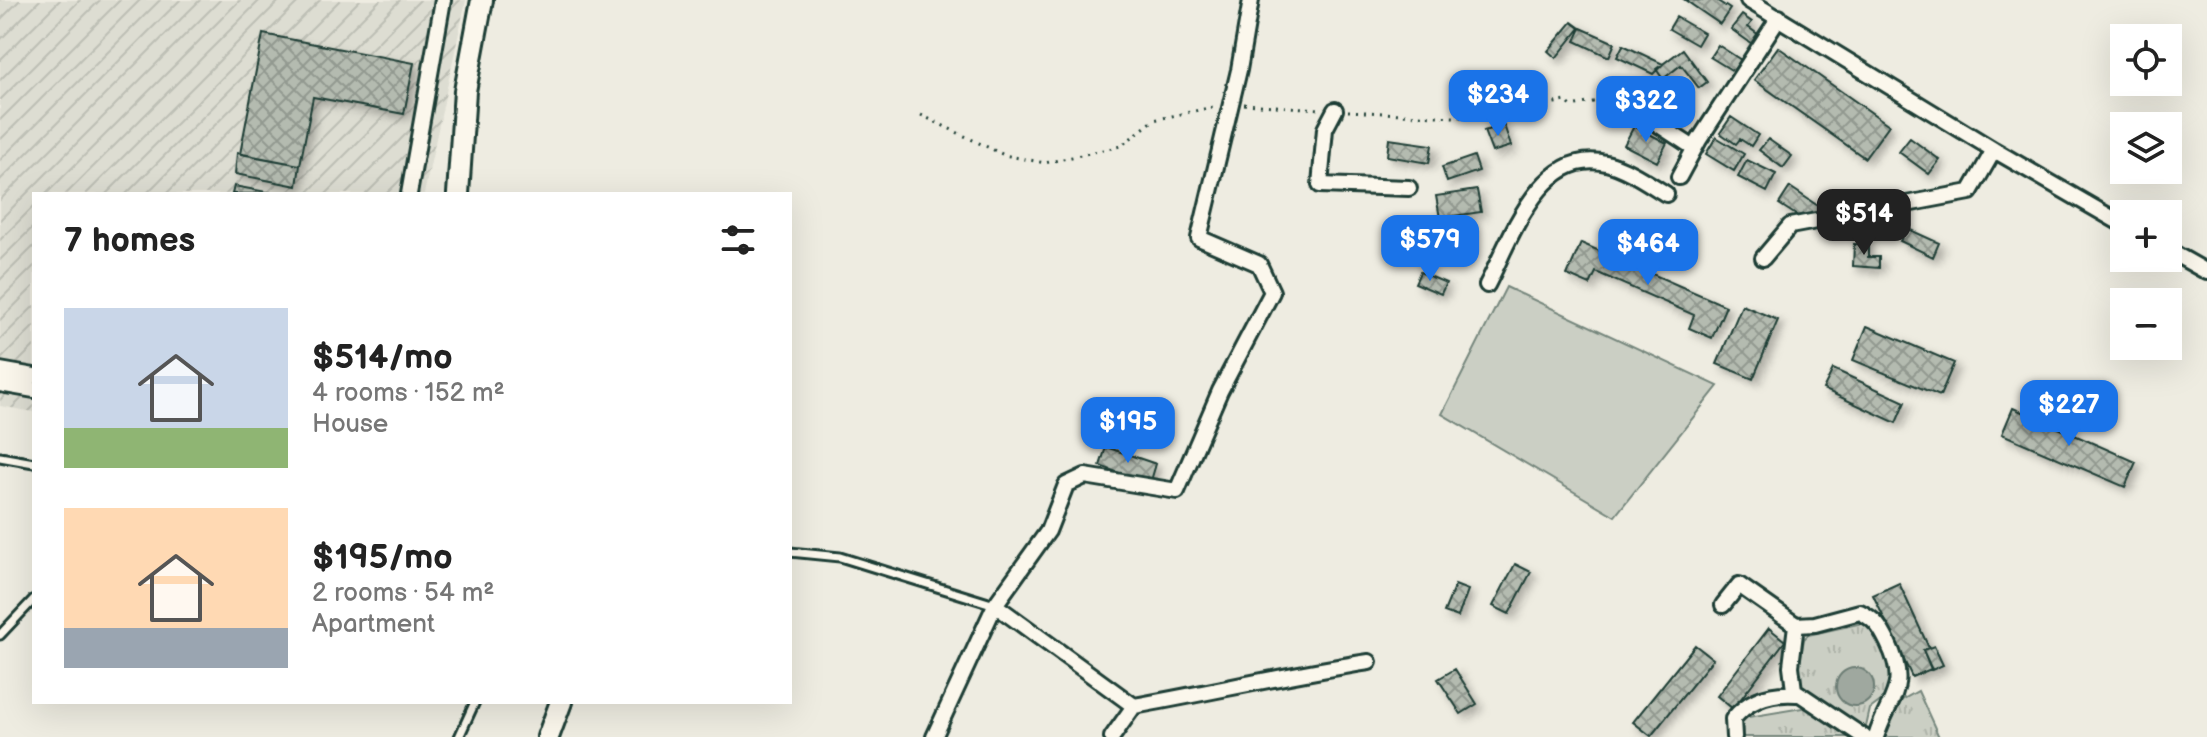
<!DOCTYPE html>
<html lang="en">
<head>
<meta charset="utf-8">
<style>
  :root { --surface:#fff; --page:#f6f6f6; --text:#222; --muted:#767676; --accent:#1a73e8 }
  body { margin:0; font-family:"Balsamiq Sans",sans-serif; background:var(--page); color:var(--text); height:100vh; display:flex; flex-direction:column; font-size:30px; white-space:nowrap }
  * { box-sizing:border-box; margin:0 }
  p { font-size:26px; color:var(--muted) }
  .icon { flex:none; width:44px; height:44px; fill:none; stroke:currentColor; stroke-width:2; stroke-linecap:round; stroke-linejoin:round }
  .map { position:relative; flex:1; overflow:hidden }
  .sheet { position:absolute; left:32px; top:192px; width:760px; height:512px; display:flex; flex-direction:column; background:var(--surface); border-radius:0px; box-shadow:0 8px 32px #0002 }
  .sheet>* { flex:none }
  .controls { position:absolute; left:2110px; top:24px; display:grid; gap:16px }
  .controls a { display:grid; place-items:center; width:72px; height:72px; border-radius:0px; background:var(--surface); box-shadow:0 8px 32px #0002; font-size:40px }
  .price { position:absolute; translate:-50% -68px; padding:0 18px; border-radius:16px; background:var(--accent); color:#fff; font-size:26px; line-height:52px; filter:drop-shadow(0 2px 4px #0008) }
  .price::after { content:''; position:absolute; left:50%; top:48px; width:24px; height:18px; margin-left:-12px; background:inherit; clip-path:polygon(0 0,100% 0,50% 100%) }
  .price.active { background:#222; color:#fff }
  ul { padding:0; list-style:none }
  li { display:flex; align-items:center; gap:24px; height:200px; padding:0 32px }
  li span { display:grid; place-items:center; flex:none; width:224px; height:160px; border-radius:0px; color:#555 }
  li>.icon { margin-inline-start:auto }
  span .icon { width:96px; height:96px; fill:#fffc; stroke-width:1 }
  li b { font-size:34px }
  h2 { display:flex; justify-content:space-between; align-items:center; height:96px; padding:0 32px; font-size:34px }
  .map>svg:first-child { display:block }
  .industrial { fill:url(#industrial-furrows) }
  .grass { fill:url(#grass-tufts); stroke:#75867c; stroke-width:2 }
  .pitch { fill:#cbcfc4; stroke:#75867c; stroke-width:2 }
  .water { fill:#9fa89f; stroke:#6c7d74; stroke-width:2 }
  .building { fill:url(#building-cross-hatch); stroke:#1f3d34; stroke-width:2; filter:url(#shadow) }
  .lines { fill:none; stroke-linecap:round; stroke-linejoin:round }
  .lane-casing { stroke:#1f3d34; stroke-width:13 }
  .street-casing { stroke:#1f3d34; stroke-width:20 }
  .secondary-casing { stroke:#1f3d34; stroke-width:26 }
  .path { stroke:#1f3d34; stroke-width:3; stroke-dasharray:2 6; stroke-linecap:butt }
  .lane { stroke:#fbf7ec; stroke-width:7 }
  .street { stroke:#fbf7ec; stroke-width:14 }
  .secondary { stroke:#fbf7ec; stroke-width:20 }
</style>
</head>
<body>
<div class="map">
<svg width="2207" height="737" viewBox="0 0 2207 737">
  <defs>
    <pattern id="industrial-furrows" width="10" height="10" patternUnits="userSpaceOnUse" patternTransform="scale(2)"><rect width="10" height="10" fill="#ddddd2"/><path d="M-1 1l2-2M0 10L10 0M9 11l2-2" fill="none" stroke="#bdbfb5"/></pattern>
    <pattern id="grass-tufts" width="24" height="20" patternUnits="userSpaceOnUse" patternTransform="scale(2)"><rect width="24" height="20" fill="#cbcfc4"/><path d="M3 7l-1-3M5 7V3M7 7l1-3M15 17l-1-3M17 17v-4M19 17l1-3" fill="none" stroke="#aeb3a9"/></pattern>
    <pattern id="building-cross-hatch" width="8" height="8" patternUnits="userSpaceOnUse" patternTransform="scale(2)"><rect width="8" height="8" fill="#b4bbb0"/><path d="M0 0l8 8M0 8l8-8" fill="none" stroke="#929990"/></pattern>
    <filter id="shadow"><feDropShadow dx="5" dy="5" stdDeviation="4" flood-color="#0004"/></filter>
  </defs>
  <rect width="100%" height="100%" fill="#eeece1"/>
  <filter id="ink" filterUnits="userSpaceOnUse"><feTurbulence type="fractalNoise" baseFrequency=".0125" numOctaves="2"/><feDisplacementMap in="SourceGraphic" scale="16" xChannelSelector="R" yChannelSelector="G"/><feConvolveMatrix kernelMatrix="1 2 1 2 8 2 1 2 1" color-interpolation-filters="sRGB"/></filter>
  <g filter="url(#ink)">
    <!-- industrial -->
    <path class="industrial" d="M0,0h466l-42,194h-390v218l-34,-6z"/>
    <!-- grass -->
    <path class="grass" d="M1867,622l12,16 16,38 -9,21 -16,12 -4,18 -4,1 -19,-15 -42,-22 -3,-18 6,-34 4,-4z
      M1918,691l21,46h-56l19,-37z
      M1808,707l41,30h-111l-2,-18z"/>
    <!-- pitch -->
    <path class="pitch" d="M1506,287l212,99 -103,130 -173,-102z"/>
    <!-- water -->
    <path class="water" d="M1836 687a19 19 0 1 1 38 0a19 19 0 1 1-38 0Z"/>
    <!-- building -->
    <path class="building" d="M1685,0h31l14,9 -10,15z
      M1742,15l10,7 -4,5 11,8 -7,9 -21,-15z
      M1676,17l28,16 -7,12 -28,-16z
      M1572,22l8,6 -24,30 -8,-7z
      M1581,28l34,15 -6,14 -34,-16z
      M263,34l151,29 -10,51 -91,-17 -13,68 -60,-11z
      M1623,45l40,19 -10,10 -36,-17z
      M1718,45l23,15 -8,11 -23,-14z
      M1778,47l111,78 -24,33 -111,-78z
      M1683,49l24,33 -8,6 -18,-23 -18,14 -7,-10z
      M1731,117l27,18 -7,11 -11,-7 -4,5 -16,-11z
      M1504,125l7,21 -19,6 -8,-21z
      M1634,126l33,17 -10,19 -33,-17z
      M1716,137l28,17 -10,17 -28,-17z
      M1910,138l30,22 -11,14 -30,-22z
      M1389,139l43,6 -3,18 -42,-7z
      M1768,139l24,17 -9,12 -24,-18z
      M237,153l63,12 -3,21 -62,-12z
      M1474,156l5,15 -32,11 -5,-15z
      M1747,160l29,14 -9,18 -29,-15z
      M234,186l43,8h-45z
      M1790,187l34,23 -11,16 -34,-22z
      M1477,190l4,22 -41,6 -4,-22z
      M1906,228l33,15 -6,14 -33,-16z
      M1581,243l145,63 -14,32 -23,-10 5,-13 -98,-43 -6,13 -23,-10z
      M1854,244h14v13h11v11l-26,-2z
      M1420,272l26,11 -5,11 -26,-11z
      M1742,305l36,15 -25,59 -36,-15z
      M1867,326l87,37 -14,33 -87,-36z
      M1833,369l72,33 -9,21 -73,-34z
      M2013,408l123,54 -11,25 -123,-53z
      M1106,447l50,17 -6,20 -50,-18z
      M1515,564l16,8 -22,42 -16,-8z
      M1899,583l30,65 -6,2 8,19 -19,8 -39,-82z
      M1455,585l13,5 -10,27 -14,-5z
      M1769,628l16,13 -52,68 -16,-13z
      M1695,645l18,14 -62,77 -18,-14z
      M1934,646l9,19 -11,5 -9,-20z
      M1455,669l22,35 -16,10 -23,-35z"/>
    <g class="lines">
      <defs>
        <path id="lane" d="M0,457l34,6
          M790,552l50,5 155,48
          M0,635l34,-36
          M459,737l16,-35"/>
        <path id="street" d="M1748,0l246,150 130,75
          M1616,97l78,51
          M1335,110l-10,19 -5,56 89,3
          M1679,177l20,-37 80,-123
          M409,194l34,-194
          M2168,250l39,22
          M1763,258l27,-32 180,-34 24,-42
          M1487,285c23,-44 53,-138 119,-122 21,5 42,20 60,31
          M0,370l34,6
          M0,384l34,6
          M995,605l139,101c78,-14 156,-32 235,-44
          M1723,605l16,-20 57,40 19,-1 45,-12c16,8 20,15 28,31 22,45 1,53 -12,94
          M1796,625l-5,41 3,24 70,47
          M934,737l61,-132 53,-74 18,-46 19,-9 92,15 43,-100 52,-99 -13,-28 -60,-26 40,-168 12,-70
          M1112,737l22,-31
          M1734,737l-1,-18c16,-20 39,-27 64,-25"/>
        <path id="secondary" d="M458,194l7,-103 17,-91
          M548,737l13,-35"/>
      </defs>
      <!-- lane casing -->
      <use href="#lane" class="lane-casing"/>
      <!-- street casing -->
      <use href="#street" class="street-casing"/>
      <!-- secondary casing -->
      <use href="#secondary" class="secondary-casing"/>
      <!-- path -->
      <path class="path" d="M1244,104l76,5
        M1348,111l123,7 95,-17 5,5 33,-6
        M921,115l83,40 41,8 76,-17 33,-26 63,-14"/>
      <!-- lane -->
      <use href="#lane" class="lane"/>
      <!-- street -->
      <use href="#street" class="street"/>
      <!-- secondary -->
      <use href="#secondary" class="secondary"/>
    </g>
  </g>
</svg>
<div class="controls">
<a><svg class="icon" aria-label="locate" viewBox="0 0 24 24"><circle cx="12" cy="12" r="6"/><path d="M12 2v4M12 18v4M2 12h4M18 12h4"/></svg></a>
<a><svg class="icon" aria-label="layers" viewBox="0 0 24 24"><path d="M12 4l9 5-9 5-9-5zM3 14l9 5 9-5"/></svg></a>
<a>+</a>
<a>−</a>
</div>
<b class="price" style="left:1498px;top:138px">$234</b>
<b class="price" style="left:1646px;top:144px">$322</b>
<b class="price active" style="left:1864px;top:257px">$514</b>
<b class="price" style="left:1430px;top:283px">$579</b>
<b class="price" style="left:1648px;top:287px">$464</b>
<b class="price" style="left:2069px;top:448px">$227</b>
<b class="price" style="left:1128px;top:465px">$195</b>
<section class="sheet">
<h2>7 homes<svg class="icon" aria-label="filters" viewBox="0 0 24 24"><path d="M4 7h16M4 17h16"/><circle cx="9" cy="7" r="2"/><circle cx="15" cy="17" r="2"/></svg></h2>
<ul>
<li><span style="background:linear-gradient(#c9d6e8 75%,#8fb573 0)"><svg class="icon" aria-label="home" viewBox="0 0 24 24"><path d="M3 11l9-7 9 7M6 9v11h12V9"/></svg></span><div><b>$514/mo</b><p>4 rooms · 152 m²</p><p>House</p></div></li>
<li><span style="background:linear-gradient(#ffd9b3 75%,#9aa5b1 0)"><svg class="icon" aria-label="home" viewBox="0 0 24 24"><path d="M3 11l9-7 9 7M6 9v11h12V9"/></svg></span><div><b>$195/mo</b><p>2 rooms · 54 m²</p><p>Apartment</p></div></li>
</ul>
</section>
</div>
</body>
</html>
